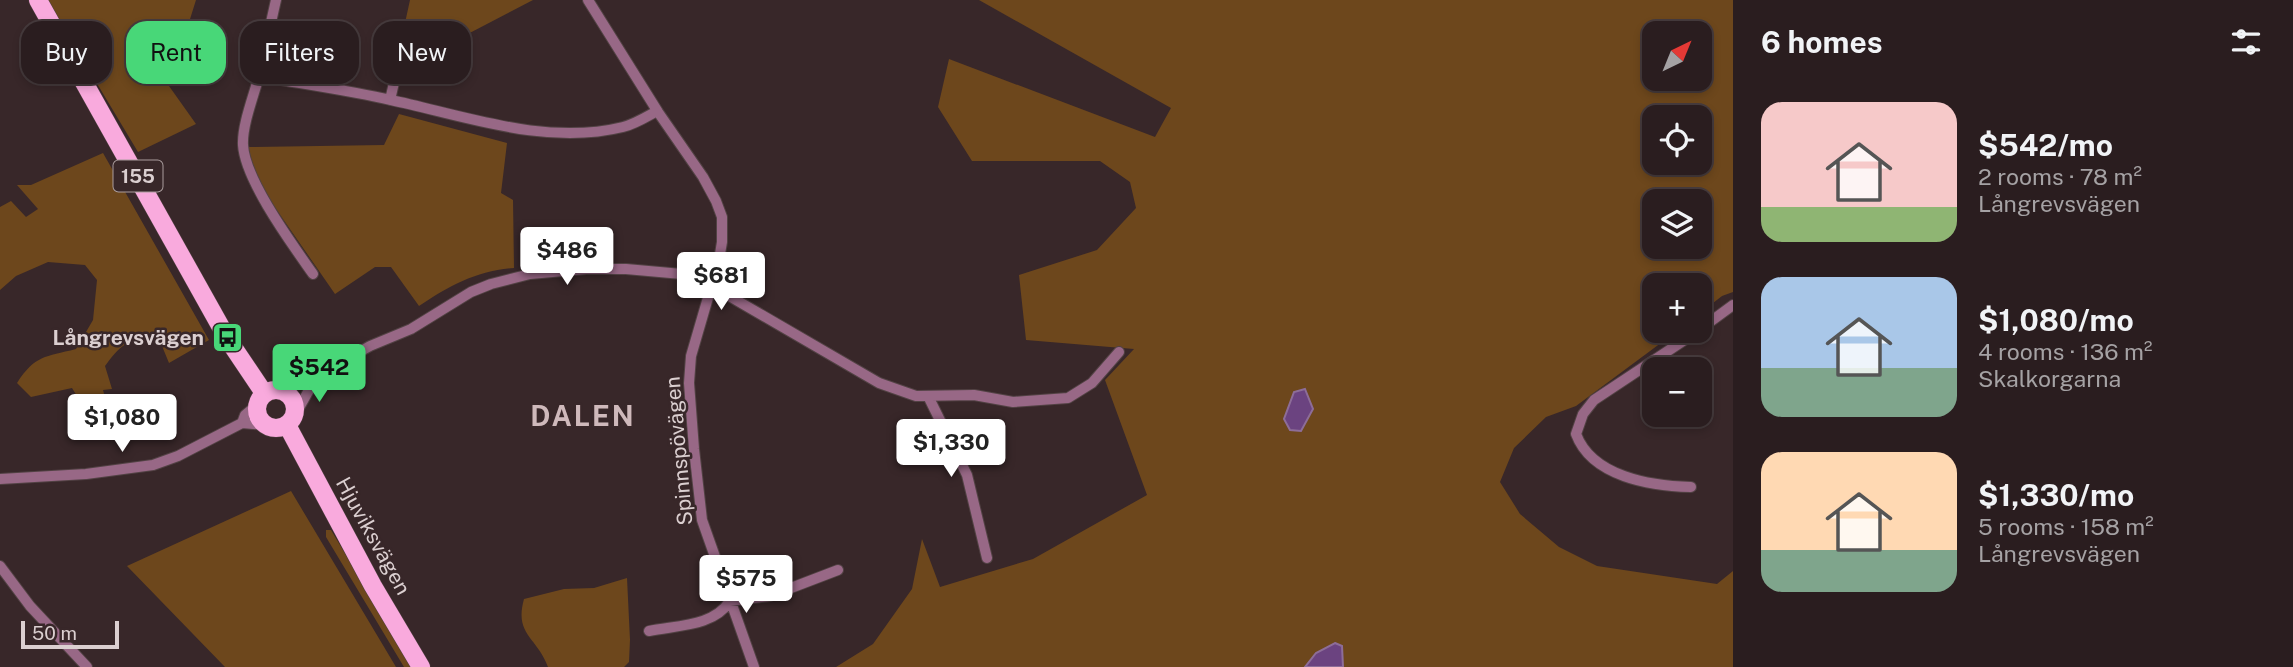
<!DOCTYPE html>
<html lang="en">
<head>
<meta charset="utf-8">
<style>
  :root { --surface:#2a1d1f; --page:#362a2c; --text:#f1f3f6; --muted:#a5a2a4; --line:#463b3d; --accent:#48d778 }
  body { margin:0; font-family:"Public Sans",sans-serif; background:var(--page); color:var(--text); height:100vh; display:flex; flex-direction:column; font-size:26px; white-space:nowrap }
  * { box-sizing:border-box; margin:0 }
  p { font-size:23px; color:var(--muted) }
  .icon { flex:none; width:38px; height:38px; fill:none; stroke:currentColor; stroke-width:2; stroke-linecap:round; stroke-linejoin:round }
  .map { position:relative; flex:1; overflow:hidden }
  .drawer { display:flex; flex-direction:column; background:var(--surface); width:560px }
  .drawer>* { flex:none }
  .banner { position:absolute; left:21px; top:21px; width:665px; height:63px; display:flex; gap:14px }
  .needle { width:46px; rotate:43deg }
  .controls { position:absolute; left:1642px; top:21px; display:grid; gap:14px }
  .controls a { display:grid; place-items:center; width:70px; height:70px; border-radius:14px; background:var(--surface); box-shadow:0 4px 10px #0003,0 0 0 2px var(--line); font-size:35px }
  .scale { position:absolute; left:21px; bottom:18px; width:98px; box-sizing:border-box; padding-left:7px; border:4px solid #dbcfd0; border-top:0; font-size:19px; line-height:24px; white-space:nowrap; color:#dbcfd0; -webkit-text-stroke:5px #382729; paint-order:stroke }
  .price { position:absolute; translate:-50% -60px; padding:0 16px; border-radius:7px; background:#fff; color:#222; font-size:23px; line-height:46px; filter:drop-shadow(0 2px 4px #0008) }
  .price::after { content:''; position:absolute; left:50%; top:42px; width:21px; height:16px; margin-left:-10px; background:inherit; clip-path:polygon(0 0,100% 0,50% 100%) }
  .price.on { background:var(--accent); color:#111 }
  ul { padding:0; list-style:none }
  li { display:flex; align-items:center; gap:21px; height:175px; padding:0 28px }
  li span { display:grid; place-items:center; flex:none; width:196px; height:140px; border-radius:21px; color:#555 }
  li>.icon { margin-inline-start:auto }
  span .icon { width:84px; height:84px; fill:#fffc; stroke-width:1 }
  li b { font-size:30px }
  h2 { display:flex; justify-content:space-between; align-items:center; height:84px; padding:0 28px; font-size:30px }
  .pill { padding:0 24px; border-radius:21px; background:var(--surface); box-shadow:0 4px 10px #0003,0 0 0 2px var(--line); font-size:24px; line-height:63px }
  .pill.on { background:var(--accent); color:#111 }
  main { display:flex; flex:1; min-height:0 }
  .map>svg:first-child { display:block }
  .green { fill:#6d471c; fill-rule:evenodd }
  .water { fill:#6b4380; stroke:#8d6d98; stroke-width:2 }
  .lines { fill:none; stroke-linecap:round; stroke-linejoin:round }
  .street-casing { stroke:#524244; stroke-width:12 }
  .primary-casing { stroke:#524244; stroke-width:19 }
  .street { stroke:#986886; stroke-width:10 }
  .primary { stroke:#f9aadd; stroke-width:18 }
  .labels { text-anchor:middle; stroke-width:5; stroke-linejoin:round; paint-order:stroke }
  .shield { fill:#382729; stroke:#aa9d9e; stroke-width:2 }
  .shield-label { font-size:19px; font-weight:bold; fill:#dbcfd0 }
  .poi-label { font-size:21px; font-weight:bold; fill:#dbcfd0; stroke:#382729; text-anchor:end }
  .street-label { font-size:21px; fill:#dbcfd0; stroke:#382729 }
  .district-label { font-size:28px; font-weight:bold; letter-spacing:2px; fill:#cfb9bb; stroke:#382729 }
</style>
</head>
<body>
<main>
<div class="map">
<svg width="1733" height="667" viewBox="0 0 1733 667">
  <rect width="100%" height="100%" fill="#382729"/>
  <!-- green -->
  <path class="green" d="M47,0h149l-27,86 27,38 -58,28z
    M410,0h123l-71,37 -57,-14z
    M979,0h754v292l-11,4 -23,18v-29h-45v46h23l-101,75 -30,11 -32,31 -14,34 20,32 39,33 38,19 120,18 16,-13v96h-390v-3l-27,-11 -11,14h-469l37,-23 39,-55 10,-50 18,48 93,-28 114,-64 -42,-115 29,-31 -108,-9 -7,-65 78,-25 39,-42 -6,-26 -30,-21h-128l-34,-54 11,-48 206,78 16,-29zM1654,33h45v46h-45zM1654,117h45v46h-45zM1654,201h45v46h-45z
    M399,114l108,29 -6,50 12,7 1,68c-36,2 -65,18 -95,38l-28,-39h-16l-40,27 -68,-98 -18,-33 -1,-16 136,-2z
    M103,153l106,187 -40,23 -7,-17 -10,-9c-25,2 -32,9 -47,29l7,23 -9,1 5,18 -23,1 -13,-21 -41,9 -14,-14c18,-28 28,-26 59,-34l17,-29 4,-40 -12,-15 -37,-3 -32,14 -16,14v-83l11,-6 15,16 12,-8 -21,-24h14z
    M291,491l105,176h-171l-98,-101z
    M326,530h5l82,137h-9l-78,-130z
    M627,578l3,62 -1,22 -5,5h-76c-11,-30 -34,-32 -24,-68l40,-10 30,-1z"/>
  <!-- water -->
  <path class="water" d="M1305,389l8,20 -12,22 -11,-1 -6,-11 10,-27z
    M1335,643l7,3 1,21h-38l11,-14z"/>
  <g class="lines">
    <defs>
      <path id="street" d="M588,0l70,112 45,65 13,24 6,16v25l-3,18 -28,96 -2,27 5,66 8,71 52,147
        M259,76l17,-76
        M390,100l15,-65
        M313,274c-21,-30 -68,-94 -70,-129 -1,-20 11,-50 16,-69 43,8 88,14 132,24 74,16 155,46 232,27 12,-3 23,-10 34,-16
        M1699,330l34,-25
        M281,391l36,-15 53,-30 41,-17 60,-37 20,-8 39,-10 56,-5h40l67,6 186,108 37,13 58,-1 39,7 55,-4 24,-15 27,-31
        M928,396l39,79 20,83
        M296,413l21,-37
        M242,423l3,-8 12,-10
        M0,479l86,-5 67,-9 25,-9 64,-33 25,2
        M1691,487c-40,-1 -99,-10 -115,-53l7,-20 11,-14 104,-69
        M0,566l30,40 57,61
        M649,631c28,-6 64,-4 81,-30l40,-5 68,-26"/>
      <path id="primary" d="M38,0l189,338 37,55
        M257 409a19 19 0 1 1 38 0a19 19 0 1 1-38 0Z
        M287,425l86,161 48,81"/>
    </defs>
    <!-- street casing -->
    <use href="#street" class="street-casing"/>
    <!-- primary casing -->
    <use href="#primary" class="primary-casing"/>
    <!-- street -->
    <use href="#street" class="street"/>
    <!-- primary -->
    <use href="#primary" class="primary"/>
  </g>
  <!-- icons -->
  <defs>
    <symbol id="bus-square" viewBox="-11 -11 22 22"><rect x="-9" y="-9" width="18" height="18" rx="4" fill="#48d778" stroke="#382729"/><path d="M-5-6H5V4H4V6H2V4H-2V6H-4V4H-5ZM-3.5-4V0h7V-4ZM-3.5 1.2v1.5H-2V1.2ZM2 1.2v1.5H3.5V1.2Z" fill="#111"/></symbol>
  </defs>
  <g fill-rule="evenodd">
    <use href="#bus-square" x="210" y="320" width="35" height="35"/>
  </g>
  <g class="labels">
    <!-- shield labels -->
    <rect class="shield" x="113.5" y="160.5" width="49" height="31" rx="5"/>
    <g class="shield-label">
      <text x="138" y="183">155</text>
    </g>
    <!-- poi labels -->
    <g class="poi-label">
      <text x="204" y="345">Långrevsvägen</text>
    </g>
    <!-- street labels -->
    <g class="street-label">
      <text transform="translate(679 451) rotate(-95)" y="7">Spinnspövägen</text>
      <text transform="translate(373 536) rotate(61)" y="7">Hjuviksvägen</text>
    </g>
    <!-- district labels -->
    <g class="district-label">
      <text x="583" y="426">DALEN</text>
    </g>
  </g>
</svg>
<div class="controls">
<a><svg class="needle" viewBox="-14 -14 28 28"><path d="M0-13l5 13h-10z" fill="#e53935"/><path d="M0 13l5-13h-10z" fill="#a5a2a4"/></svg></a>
<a><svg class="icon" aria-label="locate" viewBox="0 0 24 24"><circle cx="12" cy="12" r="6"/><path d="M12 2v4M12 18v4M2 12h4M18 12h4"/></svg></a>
<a><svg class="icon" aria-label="layers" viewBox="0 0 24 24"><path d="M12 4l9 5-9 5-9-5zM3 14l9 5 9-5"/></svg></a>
<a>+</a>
<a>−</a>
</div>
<div class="scale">50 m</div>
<b class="price" style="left:567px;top:287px">$486</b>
<b class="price" style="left:721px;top:312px">$681</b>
<b class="price on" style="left:319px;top:404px">$542</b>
<b class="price" style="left:122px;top:454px">$1,080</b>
<b class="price" style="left:951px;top:479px">$1,330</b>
<b class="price" style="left:746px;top:615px">$575</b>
<div class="banner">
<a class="pill">Buy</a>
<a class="pill on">Rent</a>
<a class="pill">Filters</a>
<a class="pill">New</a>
</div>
</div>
<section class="drawer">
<h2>6 homes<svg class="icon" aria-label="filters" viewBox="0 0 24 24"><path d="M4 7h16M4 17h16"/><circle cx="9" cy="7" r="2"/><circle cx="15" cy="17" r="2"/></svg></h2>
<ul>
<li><span style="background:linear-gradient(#f6c9c9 75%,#8fb573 0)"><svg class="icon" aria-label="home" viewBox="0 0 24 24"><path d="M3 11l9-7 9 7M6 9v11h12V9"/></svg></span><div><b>$542/mo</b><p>2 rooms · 78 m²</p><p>Långrevsvägen</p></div></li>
<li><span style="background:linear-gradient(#a9c7e8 65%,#7fa58c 0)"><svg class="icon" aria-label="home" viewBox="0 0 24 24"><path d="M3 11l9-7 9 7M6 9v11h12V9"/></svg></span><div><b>$1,080/mo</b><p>4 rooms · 136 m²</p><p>Skalkorgarna</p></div></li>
<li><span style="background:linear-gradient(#ffd9b3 70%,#7fa58c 0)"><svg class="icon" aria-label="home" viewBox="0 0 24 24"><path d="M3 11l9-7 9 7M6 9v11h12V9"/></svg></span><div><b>$1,330/mo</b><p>5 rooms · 158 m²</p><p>Långrevsvägen</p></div></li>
</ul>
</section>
</main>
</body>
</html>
